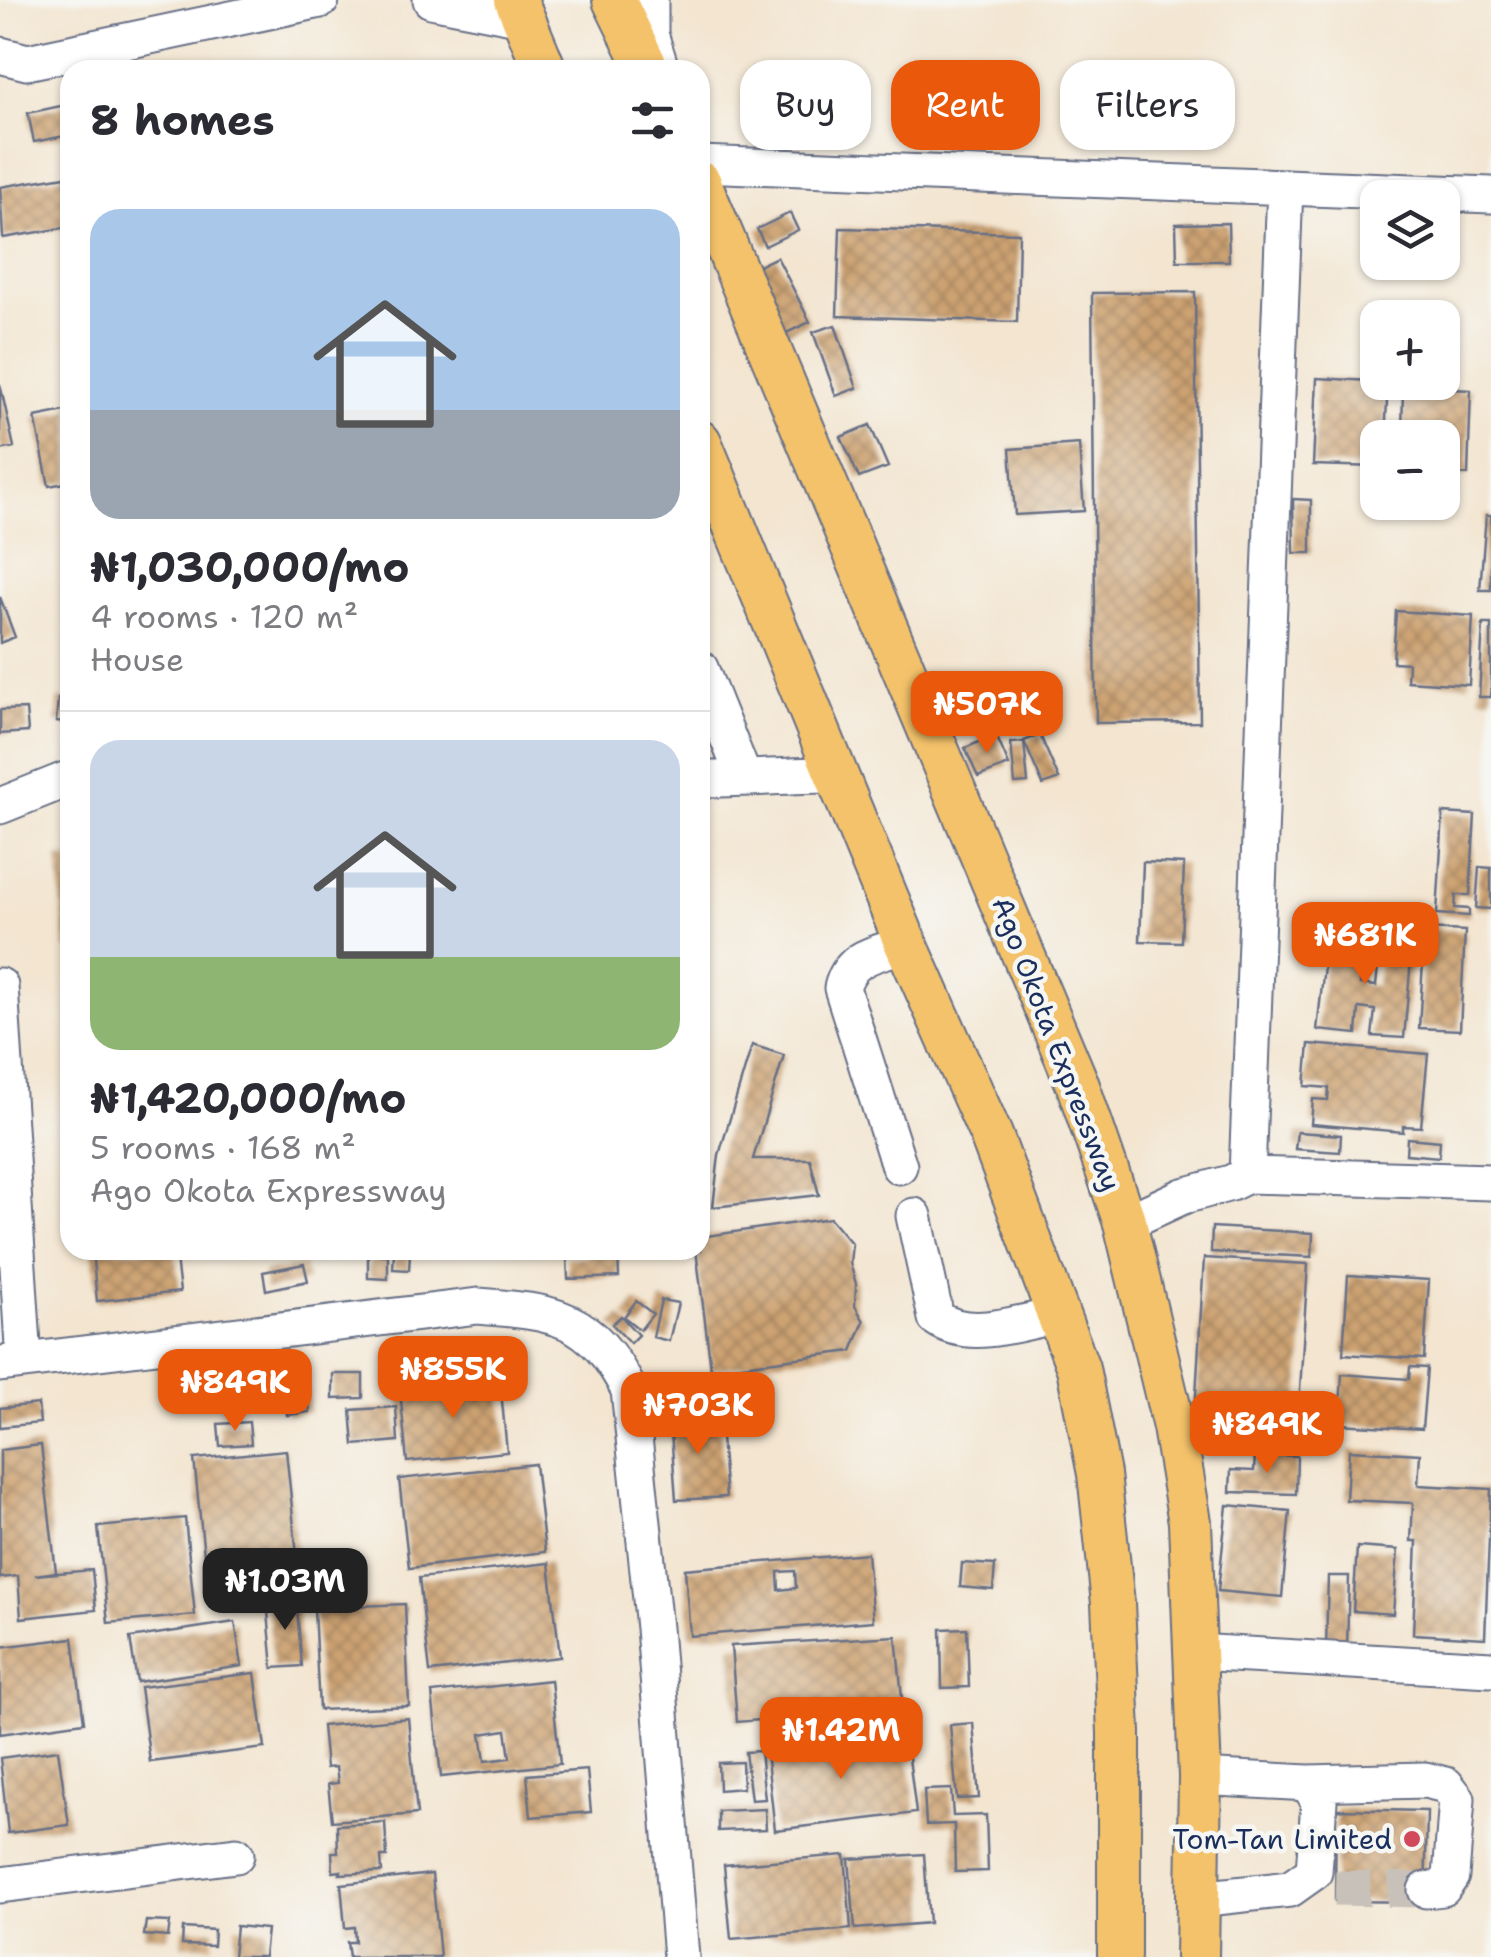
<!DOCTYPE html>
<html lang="en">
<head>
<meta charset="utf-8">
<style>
  :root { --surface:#fff; --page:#f2f2f3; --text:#2b2b33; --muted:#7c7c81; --line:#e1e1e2; --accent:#ea580c }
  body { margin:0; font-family:"Shantell Sans",sans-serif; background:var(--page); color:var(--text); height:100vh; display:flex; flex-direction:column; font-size:38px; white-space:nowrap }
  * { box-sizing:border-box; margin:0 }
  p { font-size:32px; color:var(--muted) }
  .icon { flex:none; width:55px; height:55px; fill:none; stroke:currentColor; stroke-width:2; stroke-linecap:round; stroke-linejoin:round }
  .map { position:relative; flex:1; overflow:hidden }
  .panel { position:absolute; left:60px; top:60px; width:650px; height:1200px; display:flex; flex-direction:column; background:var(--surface); border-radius:30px; box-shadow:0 2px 8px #0004 }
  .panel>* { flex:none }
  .hud { position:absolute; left:740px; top:60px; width:600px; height:90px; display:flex; gap:20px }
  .tools { position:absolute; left:1360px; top:180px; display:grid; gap:20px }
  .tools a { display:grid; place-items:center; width:100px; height:100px; border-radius:20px; background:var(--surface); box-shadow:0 2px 8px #0004; font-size:50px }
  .price { position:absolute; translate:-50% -85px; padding:0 22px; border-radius:20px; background:var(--accent); color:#fff; font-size:32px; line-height:65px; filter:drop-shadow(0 2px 5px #0008) }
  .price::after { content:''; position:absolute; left:50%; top:60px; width:30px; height:22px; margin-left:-15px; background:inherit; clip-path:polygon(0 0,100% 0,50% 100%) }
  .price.selected { background:#222; color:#fff }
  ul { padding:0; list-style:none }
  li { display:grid; align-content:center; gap:20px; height:530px; padding:0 30px }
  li+li { border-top:2px solid var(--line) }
  li span { display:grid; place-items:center; height:310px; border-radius:30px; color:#555 }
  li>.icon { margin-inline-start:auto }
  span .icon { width:180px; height:180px; fill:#fffc; stroke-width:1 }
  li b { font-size:42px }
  h2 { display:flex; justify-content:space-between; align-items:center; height:120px; padding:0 30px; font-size:42px }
  .tag { padding:0 35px; border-radius:30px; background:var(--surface); box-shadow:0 2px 8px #0004; font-size:35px; line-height:90px }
  .tag.selected { background:var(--accent); color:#fff }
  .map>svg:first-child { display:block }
  .building { fill:url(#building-cross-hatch); fill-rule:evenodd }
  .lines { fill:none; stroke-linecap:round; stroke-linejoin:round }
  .minor-tunnel { stroke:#c8c1b9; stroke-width:35; stroke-dasharray:35 18; stroke-linecap:butt }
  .minor-casing { stroke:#676f86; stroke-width:39 }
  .major-casing { stroke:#676f86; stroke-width:46 }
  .minor { stroke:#fff; stroke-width:35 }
  .major { stroke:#f4c26a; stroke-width:42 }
  .poi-dot { fill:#d1495b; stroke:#f6f6f2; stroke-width:4 }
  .labels { text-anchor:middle; stroke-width:9; stroke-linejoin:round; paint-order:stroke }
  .street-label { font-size:28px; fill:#1b2f5e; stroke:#f6f6f2 }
  .poi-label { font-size:28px; fill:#1b2f5e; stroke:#f6f6f2; text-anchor:end }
</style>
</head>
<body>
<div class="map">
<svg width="1491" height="1957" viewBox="0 0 1491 1957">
  <defs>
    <pattern id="building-cross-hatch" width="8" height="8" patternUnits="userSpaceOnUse" patternTransform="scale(2.5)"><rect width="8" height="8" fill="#cda372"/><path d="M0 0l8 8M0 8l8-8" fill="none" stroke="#a68561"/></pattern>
  </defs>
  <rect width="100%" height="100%" fill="#f6f6f2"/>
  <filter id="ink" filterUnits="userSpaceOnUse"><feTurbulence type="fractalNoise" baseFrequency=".01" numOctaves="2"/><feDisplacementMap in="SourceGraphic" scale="20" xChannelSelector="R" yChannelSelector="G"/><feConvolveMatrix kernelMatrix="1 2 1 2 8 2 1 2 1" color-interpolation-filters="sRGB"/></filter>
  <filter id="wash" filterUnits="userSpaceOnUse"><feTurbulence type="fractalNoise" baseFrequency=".0048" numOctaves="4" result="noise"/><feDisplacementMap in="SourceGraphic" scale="40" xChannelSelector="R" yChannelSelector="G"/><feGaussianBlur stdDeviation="2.25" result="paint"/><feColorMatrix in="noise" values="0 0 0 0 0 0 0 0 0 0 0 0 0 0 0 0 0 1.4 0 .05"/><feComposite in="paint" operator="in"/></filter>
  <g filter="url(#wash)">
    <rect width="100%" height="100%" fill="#f3e5d0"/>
    <g id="blocks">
      <!-- building -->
      <path class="building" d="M70,104v31l-36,7 -6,-29z
        M65,176l5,51 -67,11 -3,-51z
        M790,213l8,17 -33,16 -8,-17z
        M1228,223l1,38h-52l-1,-37z
        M840,228l179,5 -2,89 -180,-6z
        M777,257l33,65 -28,13 -32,-65z
        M1195,292l5,430 -104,1 -4,-430z
        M835,325l22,63 -21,8 -23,-64z
        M1317,378l71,4 -3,56h-7v29l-65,-2z
        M0,384l14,63 -14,3z
        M1403,387l68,3 -3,85 -26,-2v-45l-18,-1 -1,11h-21z
        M70,410v72l-21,4 -14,-69z
        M870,425l18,42 -29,11 -18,-41z
        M1079,444l5,67 -69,4 -5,-66z
        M1293,499l18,1v53h-17z
        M1486,515h5v75h-11z
        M0,597l15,40 -15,6z
        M1396,611l77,5 -4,69 -62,-4 1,-18 -15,-1z
        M1483,624h8v73h-12z
        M58,699l12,1v23l-14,-1z
        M26,709l2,23 -28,2v-24z
        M996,735l13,30 -31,12 -13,-29z
        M1040,735l19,44 -16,6 -19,-44z
        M1024,742l4,41 -13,1 -4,-41z
        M1443,813l32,2 -5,80h-14l-1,13 14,1v7l-32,-2z
        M70,857v92h-4l-8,-91z
        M1143,862l41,2 -3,78 -41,-1z
        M1479,867l12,1v41l-15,-1z
        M1425,929l40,2 -5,99 -41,-2z
        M1327,939l85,9 -8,90 -32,-2 3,-26 -16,-2 -2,26 -40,-4zM1362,957l17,1 -3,28 -16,-2z
        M1309,1044l119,10 -7,73 -18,-1v6l-92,-8 2,-25 15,1 1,-12 -24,-2z
        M752,1045l32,10 -31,104h57l9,36 -106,12 6,-52z
        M1297,1132l44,3 -1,17 -45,-3z
        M1407,1138l33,3 -1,16 -33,-3z
        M830,1218l22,26 -2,19 6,21 -1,22 9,15 -12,30 -141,18 -15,-119h4v-13z
        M1212,1227l101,6 -1,24 -101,-5z
        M92,1250h83l5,42 -83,9z
        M587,1250h31l1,27 -51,2 -1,-21 20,-1z
        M394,1252h16l-1,18 -16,-1z
        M368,1254l20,1v24l-20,-1z
        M1204,1258l104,6 -12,189 -103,-6z
        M304,1264l4,17 -42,9 -3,-18z
        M1348,1275l81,5 -5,79 -81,-5z
        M661,1300l17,3 -9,38 -16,-4z
        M636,1301l17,13 -13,16 -16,-13z
        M621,1316l17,19 -8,8 -18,-19z
        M1410,1367l17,1 -5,61 -83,-5 3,-50 67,5z
        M333,1374h30v24l-30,1z
        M306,1377l4,35 -23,3 -4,-35z
        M500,1381l7,71 -100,10 -7,-72z
        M38,1404l2,19 -40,4v-19z
        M396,1407l2,34 -44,4 -3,-35z
        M719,1414l7,83 -50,3 -6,-82z
        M249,1422l2,22 -31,2 -2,-22z
        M41,1445l15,127 -21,3 57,-5 4,40 -75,8 -3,-42 -18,2v-128z
        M286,1450l14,135 -92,9 -14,-135z
        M1349,1450l71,4 -2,31 73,4 -6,149 -72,-4 4,-93h-6l2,-38 -67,-3z
        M1255,1455l42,1 -1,38 -66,-2 1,-22 23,1z
        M535,1464l10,88 -136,16 -10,-89z
        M1227,1505l63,6 -8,86 -64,-6z
        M185,1518l10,97 -87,8 -10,-96z
        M1357,1547l41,3 -5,64 -40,-3z
        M867,1553l6,68 -183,15 -5,-67zM795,1571l1,17 -17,2 -1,-18z
        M549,1563l11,94 -130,15 -11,-94z
        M962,1563l33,2 -2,25 -33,-3z
        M1328,1576h21l-2,73 -21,-1z
        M296,1598l6,68 -29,2 -6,-67z
        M405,1604l4,102 -90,4 -5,-102z
        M235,1622l7,44 -105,16 -7,-44z
        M967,1628l2,59 -27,1 -1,-59z
        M896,1636l7,72 -166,14 -6,-76z
        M73,1638l11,84 -84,12v-87z
        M255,1673l10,75 -115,14 -10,-75z
        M551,1680l9,84 -119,13 -9,-84zM506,1730l4,28 -25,3 -4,-27z
        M408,1718l9,96 -85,7 -4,-37 10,-1 -2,-16 -10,1 -4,-42z
        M973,1723l6,75 -22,1 -7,-74z
        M906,1734l10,79 -141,17 -9,-79z
        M58,1750l11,75 -61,8 -8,-75z
        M760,1751l5,48 -14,1 -6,-48z
        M742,1762l1,26 -24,2 -1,-27z
        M587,1770l4,42 -60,5 -4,-42z
        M951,1789l2,27 33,-1 2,56 -33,1 -1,-48 -28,1 -2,-35z
        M765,1809l1,20 -48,2v-20z
        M1336,1809l91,2 -2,91 -90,-1z
        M385,1822l2,35h-6l1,15 -42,2 1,-3 -8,1 -1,-20h6l-1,-27z
        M924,1854l5,69 -74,6 -6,-70z
        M845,1855l6,74 -120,10 -7,-74z
        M432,1874l8,83h-91l-2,-15h8l-1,-15 -9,1 -4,-44z
        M146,1921l24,1 -2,15 -24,-2z
        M236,1926l31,3 -3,28h-31z
        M183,1928l31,2 -1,16 -31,-1z"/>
    </g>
  </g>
  <g filter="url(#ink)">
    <use href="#blocks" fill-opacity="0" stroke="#676f86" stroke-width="2.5"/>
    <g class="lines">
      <!-- minor-tunnel -->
      <path class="minor-tunnel" d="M1335,1888l91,2"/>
      <defs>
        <path id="minor" d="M431,0l92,18
          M650,0v34l11,35
          M0,55l27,7 294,-62
          M700,164l791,31
          M700,668l44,110
          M700,779c46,1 92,-5 139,-4
          M0,806l70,-28
          M0,986l24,375
          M899,1166l-57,-178c8,-33 35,-34 64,-44
          M1247,1175l38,-988
          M914,1216l22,102c34,24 84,4 123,-3
          M1125,1223l58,-27 48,-13 16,-8 244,7
          M0,1364l478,-58c77,6 113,9 151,84l25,238 27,329
          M1195,1652l296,17
          M1308,1783l117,-3 21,5 11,14 -6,77 -8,12 -17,2
          M0,1885l236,-30
          M1198,1899l92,-10 24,-17 5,-71 -11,-18 -108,-6"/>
        <path id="major" d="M516,0l29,70
          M614,0l34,70
          M700,183l377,900 48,140 49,204 16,95 10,255 -3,180
          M700,442l206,502 85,191 87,233 21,106 14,129 6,130v224"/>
      </defs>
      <!-- minor casing -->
      <use href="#minor" class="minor-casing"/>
      <!-- major casing -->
      <use href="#major" class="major-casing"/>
      <!-- minor -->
      <use href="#minor" class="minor"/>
      <!-- major -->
      <use href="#major" class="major"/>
    </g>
  </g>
  <!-- markers -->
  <circle class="poi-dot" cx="1412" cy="1839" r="10"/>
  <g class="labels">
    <!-- street labels -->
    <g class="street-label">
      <text transform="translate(1057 1044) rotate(69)" y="10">Ago Okota Expressway</text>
    </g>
    <!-- poi labels -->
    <g class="poi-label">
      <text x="1392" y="1849">Tom-Tan Limited</text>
    </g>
  </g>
</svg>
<div class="tools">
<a><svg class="icon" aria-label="layers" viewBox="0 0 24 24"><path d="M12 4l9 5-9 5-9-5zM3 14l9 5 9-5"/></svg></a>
<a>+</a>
<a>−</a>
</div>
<b class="price" style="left:987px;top:756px">₦507K</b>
<b class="price" style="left:1365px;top:987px">₦681K</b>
<b class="price" style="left:453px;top:1421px">₦855K</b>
<b class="price" style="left:235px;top:1434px">₦849K</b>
<b class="price" style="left:698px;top:1457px">₦703K</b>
<b class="price" style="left:1267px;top:1476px">₦849K</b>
<b class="price selected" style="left:285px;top:1633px">₦1.03M</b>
<b class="price" style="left:841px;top:1782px">₦1.42M</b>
<div class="hud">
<a class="tag">Buy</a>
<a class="tag selected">Rent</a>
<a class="tag">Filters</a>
</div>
<section class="panel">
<h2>8 homes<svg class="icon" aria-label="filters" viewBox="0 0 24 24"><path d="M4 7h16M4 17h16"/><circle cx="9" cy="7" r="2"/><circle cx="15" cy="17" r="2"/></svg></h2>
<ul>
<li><span style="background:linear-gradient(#a9c7e8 65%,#9aa5b1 0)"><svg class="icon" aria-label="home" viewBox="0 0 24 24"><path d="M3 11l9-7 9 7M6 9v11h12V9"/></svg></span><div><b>₦1,030,000/mo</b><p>4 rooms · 120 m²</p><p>House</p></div></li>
<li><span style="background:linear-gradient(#c9d6e8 70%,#8fb573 0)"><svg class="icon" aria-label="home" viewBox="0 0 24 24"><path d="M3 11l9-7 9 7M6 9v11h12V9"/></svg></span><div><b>₦1,420,000/mo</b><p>5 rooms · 168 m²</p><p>Ago Okota Expressway</p></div></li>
</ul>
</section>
</div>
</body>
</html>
